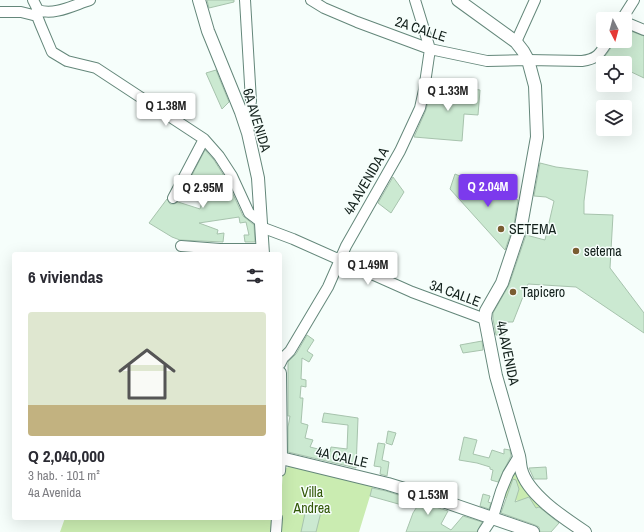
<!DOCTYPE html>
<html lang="es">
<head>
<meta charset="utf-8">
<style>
  :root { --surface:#fff; --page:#f7f7f7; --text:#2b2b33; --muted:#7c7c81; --line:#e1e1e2; --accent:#7c3aed }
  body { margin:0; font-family:"Archivo Narrow",sans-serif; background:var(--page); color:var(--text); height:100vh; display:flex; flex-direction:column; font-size:15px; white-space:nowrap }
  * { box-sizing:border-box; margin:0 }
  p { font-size:13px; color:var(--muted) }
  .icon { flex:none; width:22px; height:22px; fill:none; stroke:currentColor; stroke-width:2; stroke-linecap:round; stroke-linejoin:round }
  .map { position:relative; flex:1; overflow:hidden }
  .panel { position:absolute; left:12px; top:252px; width:270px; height:268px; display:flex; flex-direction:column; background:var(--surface); border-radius:4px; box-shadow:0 4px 16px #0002 }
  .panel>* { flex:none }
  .needle { width:26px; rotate:174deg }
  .tools { position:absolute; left:596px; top:12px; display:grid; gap:8px }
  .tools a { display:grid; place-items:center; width:36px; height:36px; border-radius:4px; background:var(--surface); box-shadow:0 4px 16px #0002; font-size:20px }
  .price { position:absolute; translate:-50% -34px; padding:0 9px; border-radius:4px; background:#fff; color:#222; font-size:13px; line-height:26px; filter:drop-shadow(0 1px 2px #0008) }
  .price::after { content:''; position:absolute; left:50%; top:24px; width:12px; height:9px; margin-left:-6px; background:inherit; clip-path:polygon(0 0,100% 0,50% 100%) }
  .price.current { background:var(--accent); color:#fff }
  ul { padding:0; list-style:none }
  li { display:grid; align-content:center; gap:8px; height:212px; padding:0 16px }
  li+li { border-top:1px solid var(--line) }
  li span { display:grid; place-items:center; height:124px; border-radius:4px; color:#555 }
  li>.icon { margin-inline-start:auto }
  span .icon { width:72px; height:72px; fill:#fffc; stroke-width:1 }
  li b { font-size:17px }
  h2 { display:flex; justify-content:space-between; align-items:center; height:48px; padding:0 16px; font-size:17px }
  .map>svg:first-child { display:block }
  .green { fill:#caecb1 }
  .building { fill:#cbe9d1; stroke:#a7c3ad }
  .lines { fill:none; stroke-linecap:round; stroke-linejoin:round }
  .minor-casing { stroke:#64877a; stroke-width:12 }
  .major-casing { stroke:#64877a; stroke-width:14 }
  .minor { stroke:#fff; stroke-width:10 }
  .major { stroke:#fff; stroke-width:12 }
  .poi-dot { fill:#7a5d31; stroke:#f6fefb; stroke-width:1.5 }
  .labels { text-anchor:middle; stroke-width:3; stroke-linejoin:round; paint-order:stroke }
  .street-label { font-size:14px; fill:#12201b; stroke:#f6fefb }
  .poi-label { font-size:14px; fill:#12201b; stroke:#f6fefb; text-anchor:start }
  .park-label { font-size:14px; fill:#325707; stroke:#f6fefb }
</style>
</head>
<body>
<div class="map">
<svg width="644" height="532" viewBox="0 0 644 532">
  <rect width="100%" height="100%" fill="#f6fefb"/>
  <!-- green -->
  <path class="green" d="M293,464l81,19 -15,49h-80l4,-62z
    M516,468l31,41 -15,9 -5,-15 -26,-6z
    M65,518h207l-1,14h-211z"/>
  <!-- building -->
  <path class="building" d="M207,0h27v2l-25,6z
    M625,29l19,7v42l-19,-9v-6h-13l-9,-4 10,-14 1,-4h11z
    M216,70l13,32 -7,7 -16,-36z
    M432,83l48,7 -2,25 -14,-1 -2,27 -48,-4 12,-27z
    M205,150l9,10 12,19 17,37 11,9 1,17h-10l-1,-7h5l-3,-13 -6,1 -1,-6 -40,6 19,7 -1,4 7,-1 -1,9 -43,-2 -8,-3 -23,-14 18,-24 3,5h4l4,-2 22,7 7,-25 -16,-7z
    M540,163l16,4 32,4 -4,30v13l29,1 -3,53 34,45v20l-68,-46 -48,-3 -15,38h-9l1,13h-9l-3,-16v-6l16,-28 17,-50 19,5 9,-39 -8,-4 -12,-1z
    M455,174l63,26 -4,24 -9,26 -55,-61z
    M393,177l11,15 -13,21 -13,-10z
    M307,335l7,5 -7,11 6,4 -4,7 -7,-4 -1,21 5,1v7l-5,-1 -1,12h3l-2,25 7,2 -3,13 8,2 -3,7 20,5 1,-5 16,2 1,-24 -26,-3 2,-9 34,5 -2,50 -68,-16v-25l2,-11h-2v-54l8,-8z
    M482,341l1,9 -20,3 -3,-8z
    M388,431l8,2 -4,12 -6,-2z
    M464,437l13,3 -4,14 16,4 3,-8 12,4v-5l6,1 1,6 -13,26 -7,-2 2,-10 -3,-1v-2l-13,-4 -18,-3z
    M378,443l7,1 -3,16 7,2 -2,14 -7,-2 1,-7 -7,-1z
    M546,467l1,12h-13l-5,-11z
    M513,479l3,1 3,9 -4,13 14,-5 7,11 3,-1 20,16 -8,9h-11l-1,-5 -4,-2 -34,-12z
    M372,488l14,3 62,20 -7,13 10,6 12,-14 19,6 -5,10h-71l7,-19 7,-11 -16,-4 -2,7 -32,-9z
    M483,494l7,2 -2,6 3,1 -2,6 -9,-3z
    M306,509l15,3 -5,20h-15z"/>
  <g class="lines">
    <defs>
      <path id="minor" d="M33,0l5,10 -1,6 4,10 11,26 15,9 29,7 108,71 15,17 13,20 17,37 12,9
        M245,0l6,101 -3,17v11
        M311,0l13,8 33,14 73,27 57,12 41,-1 54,1c16,-2 18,-8 26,-20
        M38,10c16,6 36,-5 52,-10
        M0,12h21l16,4
        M622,19l12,-19
        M625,22l19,8
        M516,42l19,-42
        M173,198l31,-59
        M261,227l32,12 119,53 73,27
        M181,246l39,3h43
        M280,364l3,-6 7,-7 38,-64 18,-41 54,-95 20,-43 4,-18 6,-41 -15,-49
        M280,471l1,-13
        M276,532l1,-14
        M483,532l10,-15 8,-26 7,-17 11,-18"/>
      <path id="major" d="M199,0l9,31 33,81 7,21 10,45 5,76
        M458,0l58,42 7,9 5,9 7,26 2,51 -16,89 -19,57 -16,28 -1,8 11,57 23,80c1,4 1,9 2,13 6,25 43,49 64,63
        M280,373l1,85 107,26 49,15 96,33"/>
    </defs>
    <!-- minor casing -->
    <use href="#minor" class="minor-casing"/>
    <!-- major casing -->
    <use href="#major" class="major-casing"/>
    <!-- minor -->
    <use href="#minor" class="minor"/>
    <!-- major -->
    <use href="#major" class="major"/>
  </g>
  <!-- markers -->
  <g class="poi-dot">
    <circle cx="501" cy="229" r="4"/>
    <circle cx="576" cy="251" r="4"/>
    <circle cx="513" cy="292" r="4"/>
  </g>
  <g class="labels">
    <!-- street labels -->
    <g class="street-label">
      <text transform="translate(421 29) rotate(18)" y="5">2A CALLE</text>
      <text transform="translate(257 120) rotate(73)" y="5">6A AVENIDA</text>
      <text transform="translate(366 181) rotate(-60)" y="5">4A AVENIDA A</text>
      <text transform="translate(455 293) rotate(20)" y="5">3A CALLE</text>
      <text transform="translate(508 353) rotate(78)" y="5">4A AVENIDA</text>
      <text transform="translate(342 457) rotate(13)" y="5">4A CALLE</text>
    </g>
    <!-- poi labels -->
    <g class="poi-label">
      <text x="509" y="234">SETEMA</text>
      <text x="584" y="256">setema</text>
      <text x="521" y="297">Tapicero</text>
    </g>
    <!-- park labels -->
    <g class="park-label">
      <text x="312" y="497">Villa<tspan x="312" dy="16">Andrea</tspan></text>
    </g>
  </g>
</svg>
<div class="tools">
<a><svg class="needle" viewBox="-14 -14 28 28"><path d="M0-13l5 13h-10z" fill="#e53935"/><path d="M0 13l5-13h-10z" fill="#7c7c81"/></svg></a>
<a><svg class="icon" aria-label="locate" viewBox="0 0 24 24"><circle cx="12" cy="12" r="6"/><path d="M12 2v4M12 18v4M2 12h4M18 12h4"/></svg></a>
<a><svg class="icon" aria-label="layers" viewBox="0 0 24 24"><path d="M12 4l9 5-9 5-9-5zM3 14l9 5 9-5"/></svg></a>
</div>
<b class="price" style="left:448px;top:112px">Q 1.33M</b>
<b class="price" style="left:166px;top:127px">Q 1.38M</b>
<b class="price current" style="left:488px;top:208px">Q 2.04M</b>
<b class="price" style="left:203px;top:209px">Q 2.95M</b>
<b class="price" style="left:368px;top:286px">Q 1.49M</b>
<b class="price" style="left:428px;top:516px">Q 1.53M</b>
<section class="panel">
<h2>6 viviendas<svg class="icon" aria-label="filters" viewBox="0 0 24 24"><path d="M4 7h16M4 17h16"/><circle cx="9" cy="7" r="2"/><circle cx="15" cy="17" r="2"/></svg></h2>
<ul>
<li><span style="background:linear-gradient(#dfe7d0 75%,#c2b280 0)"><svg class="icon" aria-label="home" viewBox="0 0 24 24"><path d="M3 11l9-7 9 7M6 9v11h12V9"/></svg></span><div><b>Q 2,040,000</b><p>3 hab. · 101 m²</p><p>4a Avenida</p></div></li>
</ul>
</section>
</div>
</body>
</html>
